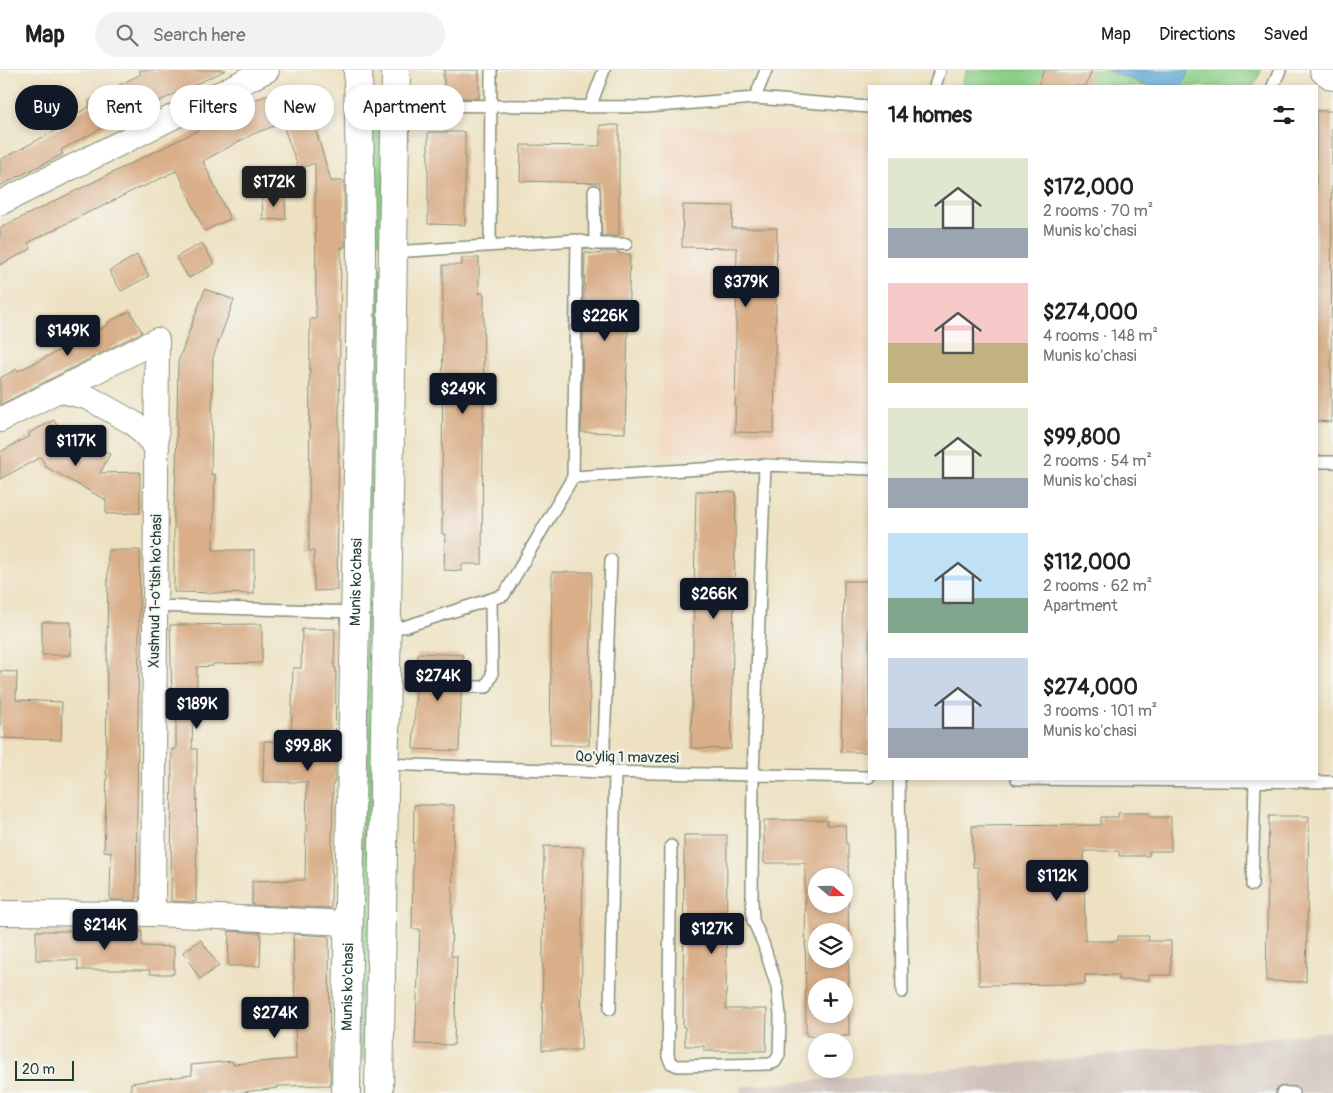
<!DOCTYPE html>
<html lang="en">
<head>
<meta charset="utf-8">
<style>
  :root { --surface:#fff; --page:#f2f2f2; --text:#202124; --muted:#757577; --line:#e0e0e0; --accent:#111827 }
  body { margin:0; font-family:Pangolin,sans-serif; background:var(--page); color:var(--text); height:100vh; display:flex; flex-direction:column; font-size:19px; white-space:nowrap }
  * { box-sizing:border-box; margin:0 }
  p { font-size:16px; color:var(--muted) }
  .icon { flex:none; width:28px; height:28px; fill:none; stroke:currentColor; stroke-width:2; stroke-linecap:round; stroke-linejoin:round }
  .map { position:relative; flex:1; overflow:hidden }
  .sheet { position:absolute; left:868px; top:15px; width:450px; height:695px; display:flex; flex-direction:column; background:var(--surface); border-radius:0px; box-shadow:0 2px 8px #0003 }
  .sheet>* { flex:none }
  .banner { position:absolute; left:15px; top:15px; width:475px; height:45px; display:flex; gap:10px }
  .needle { width:32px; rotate:110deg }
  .tools { position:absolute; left:808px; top:798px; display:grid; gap:10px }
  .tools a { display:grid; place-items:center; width:45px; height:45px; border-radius:50%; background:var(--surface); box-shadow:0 2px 8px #0003; font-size:25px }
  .scale { position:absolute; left:15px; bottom:12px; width:59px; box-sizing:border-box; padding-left:5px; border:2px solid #1f3d34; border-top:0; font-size:14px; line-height:18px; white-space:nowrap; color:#1f3d34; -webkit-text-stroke:4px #f6f6f2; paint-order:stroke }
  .price { position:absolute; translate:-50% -42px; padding:0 11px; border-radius:5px; background:var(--accent); color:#fff; font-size:16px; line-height:32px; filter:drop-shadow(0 1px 2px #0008) }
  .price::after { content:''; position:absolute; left:50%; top:30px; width:15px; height:11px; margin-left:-8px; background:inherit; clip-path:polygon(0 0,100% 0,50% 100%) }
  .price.selected { background:#222; color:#fff }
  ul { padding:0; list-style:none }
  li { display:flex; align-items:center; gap:15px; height:125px; padding:0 20px }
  li span { display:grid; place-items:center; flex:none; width:140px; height:100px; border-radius:0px; color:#555 }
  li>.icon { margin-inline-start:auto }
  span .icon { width:60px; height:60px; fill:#fffc; stroke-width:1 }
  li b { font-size:21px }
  h2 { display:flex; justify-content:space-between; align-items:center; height:60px; padding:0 20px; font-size:21px }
  .pill { padding:0 18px; border-radius:22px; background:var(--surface); box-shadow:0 2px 8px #0003; font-size:18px; line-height:45px }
  .pill.selected { background:var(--accent); color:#fff }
  header { display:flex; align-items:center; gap:30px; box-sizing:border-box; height:70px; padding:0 25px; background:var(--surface); border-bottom:1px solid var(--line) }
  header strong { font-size:24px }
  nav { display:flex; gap:28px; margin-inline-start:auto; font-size:18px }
  .search { width:350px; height:45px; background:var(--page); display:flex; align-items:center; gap:12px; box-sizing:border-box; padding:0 18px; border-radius:28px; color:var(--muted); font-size:19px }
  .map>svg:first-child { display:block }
  .built { fill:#f2d5be }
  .industrial { fill:#cfc1ba }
  .green { fill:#8ccf88; stroke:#56865e }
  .water { fill:#5ea9d6; stroke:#3e7385 }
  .building { fill:#d9ae88; fill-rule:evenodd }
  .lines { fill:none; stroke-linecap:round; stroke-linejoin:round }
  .lane-casing { stroke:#868f7a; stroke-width:14 }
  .street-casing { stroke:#868f7a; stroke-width:26 }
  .secondary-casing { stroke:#868f7a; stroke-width:30 }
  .lane { stroke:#fff; stroke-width:11 }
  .street { stroke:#fff; stroke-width:24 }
  .secondary { stroke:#fff; stroke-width:28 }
  .labels { text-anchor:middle; stroke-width:4.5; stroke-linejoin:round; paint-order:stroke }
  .street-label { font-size:15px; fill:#1f3d34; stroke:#f6f6f2 }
</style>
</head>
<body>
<header>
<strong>Map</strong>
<div class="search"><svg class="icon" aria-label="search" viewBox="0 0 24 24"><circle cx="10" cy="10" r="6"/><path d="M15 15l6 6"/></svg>Search here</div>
<nav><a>Map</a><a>Directions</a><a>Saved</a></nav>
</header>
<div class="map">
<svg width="1333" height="1023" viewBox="0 0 1333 1023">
  <rect width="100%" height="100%" fill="#f6f6f2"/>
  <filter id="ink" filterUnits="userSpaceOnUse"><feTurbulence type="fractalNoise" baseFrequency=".02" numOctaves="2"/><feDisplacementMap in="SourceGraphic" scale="10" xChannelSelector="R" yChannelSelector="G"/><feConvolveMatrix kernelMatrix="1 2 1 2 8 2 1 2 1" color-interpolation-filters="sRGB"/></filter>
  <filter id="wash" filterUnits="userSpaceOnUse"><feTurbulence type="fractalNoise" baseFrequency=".0096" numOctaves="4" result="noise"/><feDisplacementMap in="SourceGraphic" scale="20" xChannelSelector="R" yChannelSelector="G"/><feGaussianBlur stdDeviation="1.12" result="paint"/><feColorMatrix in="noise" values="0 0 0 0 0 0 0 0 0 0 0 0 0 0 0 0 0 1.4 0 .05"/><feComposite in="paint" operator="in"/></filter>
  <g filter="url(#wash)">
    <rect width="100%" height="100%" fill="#ede1c1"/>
    <!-- built -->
    <path class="built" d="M665,55l204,9v322l-208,-4z"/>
    <!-- industrial -->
    <path class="industrial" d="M1333,961v62h-593v-6l336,-29z"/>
    <!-- green -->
    <path class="green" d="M967,0h294l-7,16h-293z
      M372,53h13l-2,119 -12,-1z
      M383,198l-13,791 -11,1 11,-791z"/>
    <!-- water -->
    <path class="water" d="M1107,0h82l-7,16h-34z"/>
    <g id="blocks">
      <!-- building -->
      <path class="building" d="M139,0h87l-124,58 -41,22 2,4 -63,32v-26l68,-36 -3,-4 26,-14 -3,-5 53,-27z
        M444,0h35v28h-35z
        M1044,0h48l-6,16h-48z
        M315,16l4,20 -10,2 22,73h13l1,66h-4l-4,343 -23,1v-40h-5l1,-232h6l-1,-156 -16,6 -17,-46 -29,11 -50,27 27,58 -26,12 -25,-57h-1l-2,-3 -33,16 -1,-1 -47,24v-1l-67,34 3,6 -31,16v-37l203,-100 -3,-5 24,-12 44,-16z
        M1316,41h16l-1,311 -15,-1z
        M600,55h19v111h-17l-2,-53 -80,-2 1,-36 79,1z
        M428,62h37v93l-37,-1z
        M285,126l1,23 -23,1 -1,-23z
        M683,135l50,1 -1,22h45l-3,205 -39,-1 2,-184 -55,-1z
        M202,173l12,21 -25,14 -13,-21z
        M600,182h19v2h11l-5,179 -44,-1 4,-179 15,1z
        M137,185l12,21 -28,15 -12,-20z
        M462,188h17v35l5,1 -2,270h-20v7l-18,-1 1,-36h-3l1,-269h19z
        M205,219l29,11 -21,57 -2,117 4,1 -2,75h41v44l-80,-2v-86l2,-33 2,-111z
        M130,241l12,21 -142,73v-27l17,-9 1,2 37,-18 53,-28 -1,-2z
        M54,350l18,35 9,-17 29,16 -10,19 40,-1v41l-34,1v-14l-60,-33 -5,-10 -41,22v-27l30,-16 -1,-3z
        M696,421l40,1 -5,257 -40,-1z
        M108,480h32l-4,350h-26l1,-48 -7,-1 3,-77h-1z
        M552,502h40l-3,173h-39z
        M844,511h25v171h-28z
        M42,552h29v33h-29z
        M262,554v39l-49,1v2l-16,1v30h-4l-1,52h5l-1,153 -25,-1 1,-152h4v-51h-4l-2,-73z
        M302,559h33l-1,39h2l-1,114h-2l-2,126 -79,-3v-24l53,-1 2,-98h-44l1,-41 27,1 2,-74h8z
        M418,583l45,2 -4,96 -46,-2z
        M0,601l17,1 -1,28 46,2 -1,38 -61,-2z
        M414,735h40l-3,151h6l-3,89 -39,-1 5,-115h-8z
        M1118,743h31v4h22v34h-22v5h-30v-5h-35l1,90h33v-5h31l-1,5h23v34h-22v5h-31l1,-5h-34v9l-106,1 -1,-118h-5l-1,-41 129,-1v-8h18z
        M1269,746h40l-3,166 -40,-1z
        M764,750h63v5h18l1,19h2l1,192h-43l-1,-173h-41zM816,806h28v28h-28zM816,861h28v28h-28zM816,916h28v28h-28z
        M684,765h43l-1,174h41l-1,42h-62v-5h-19v-19h-2z
        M544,776l39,1 -2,203h-39z
        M36,861h106v15l32,1v27h-24v-4h-72v-10h-42z
        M229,861l32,2 -1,33h-32z
        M293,864l36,2 1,149 -53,1 1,2 -43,5h-104v-10l61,-8 -1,-10 41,-4 1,3 63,-5z
        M201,870l18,26 -19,13 -17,-27z"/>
    </g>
  </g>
  <g filter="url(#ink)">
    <use href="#blocks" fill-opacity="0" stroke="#868f7a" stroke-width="1"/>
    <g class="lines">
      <defs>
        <path id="lane" d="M935,16l5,-16
          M1273,16l7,-16
          M755,28l11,-28
          M395,35l251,2 109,-9 114,9
          M590,37l14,-37
          M594,121l1,53
          M577,170l18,4h31
          M490,175l1,-175
          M1316,392h17
          M573,407l192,-12 104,4
          M154,536l201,6
          M387,556l17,1 100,-32 69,-118 4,-237 -183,12
          M474,617h12l6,-12 -1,-75
          M384,694l219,8 266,5
          M603,702l8,-212
          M899,709l3,213
          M1017,709l316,3
          M671,776l-3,210 3,7 7,3 91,-2 6,-2 4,-7 1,-40 -3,-28 -14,-44 -10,-23 -1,-20 1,-125 12,-310
          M1252,815l3,-103
          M610,939l5,-237
          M1282,1023h11"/>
        <path id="street" d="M0,133l267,-133
          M58,320l31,8 46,26 22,24
          M0,350l157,-80 -4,574
          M0,843l153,1 195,9"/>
        <g id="secondary">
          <path d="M1324,0l9,6"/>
          <path id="s1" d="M346,1023c3,-279 13,-559 15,-838 0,-62 -2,-123 -3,-185"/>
          <path d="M379,1023l17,-1023"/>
        </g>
      </defs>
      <!-- lane casing -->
      <use href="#lane" class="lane-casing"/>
      <!-- street casing -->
      <use href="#street" class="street-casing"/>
      <!-- secondary casing -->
      <use href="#secondary" class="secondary-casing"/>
      <!-- lane -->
      <use href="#lane" class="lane"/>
      <!-- street -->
      <use href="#street" class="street"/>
      <!-- secondary -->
      <use href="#secondary" class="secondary"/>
    </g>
  </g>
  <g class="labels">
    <!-- street labels -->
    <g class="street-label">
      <text dy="5" stroke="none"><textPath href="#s1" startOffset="511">Munis ko'chasi</textPath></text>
      <text transform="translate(155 521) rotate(-89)" y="5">Xushnud 1-o'tish ko'chasi</text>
      <text transform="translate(627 687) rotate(1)" y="5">Qo'yliq 1 mavzesi</text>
      <text dy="5" stroke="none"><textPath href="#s1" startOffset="106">Munis ko'chasi</textPath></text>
    </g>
  </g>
</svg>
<div class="tools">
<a><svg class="needle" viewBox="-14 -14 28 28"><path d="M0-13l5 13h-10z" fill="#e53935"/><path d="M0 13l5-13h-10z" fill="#757577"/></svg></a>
<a><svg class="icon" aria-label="layers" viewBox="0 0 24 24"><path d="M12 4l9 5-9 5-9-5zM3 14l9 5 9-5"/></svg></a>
<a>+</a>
<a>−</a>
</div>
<div class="scale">20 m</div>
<b class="price selected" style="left:274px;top:138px">$172K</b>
<b class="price" style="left:746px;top:238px">$379K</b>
<b class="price" style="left:605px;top:272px">$226K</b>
<b class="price" style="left:68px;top:287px">$149K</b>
<b class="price" style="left:463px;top:345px">$249K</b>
<b class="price" style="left:76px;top:397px">$117K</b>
<b class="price" style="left:714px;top:550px">$266K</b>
<b class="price" style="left:438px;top:632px">$274K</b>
<b class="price" style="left:197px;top:660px">$189K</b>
<b class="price" style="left:308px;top:702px">$99.8K</b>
<b class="price" style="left:1057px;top:832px">$112K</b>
<b class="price" style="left:105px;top:881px">$214K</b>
<b class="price" style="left:712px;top:885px">$127K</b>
<b class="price" style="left:275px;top:969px">$274K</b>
<div class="banner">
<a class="pill selected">Buy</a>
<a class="pill">Rent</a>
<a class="pill">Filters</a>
<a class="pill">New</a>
<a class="pill">Apartment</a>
</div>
<section class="sheet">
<h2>14 homes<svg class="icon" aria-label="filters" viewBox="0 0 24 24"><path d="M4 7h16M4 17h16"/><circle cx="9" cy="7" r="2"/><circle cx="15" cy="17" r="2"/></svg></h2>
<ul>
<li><span style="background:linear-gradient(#dfe7d0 70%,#9aa5b1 0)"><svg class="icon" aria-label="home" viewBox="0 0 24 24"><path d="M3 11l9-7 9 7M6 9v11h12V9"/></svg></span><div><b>$172,000</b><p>2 rooms · 70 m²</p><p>Munis ko'chasi</p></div></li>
<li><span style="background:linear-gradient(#f6c9c9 60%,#c2b280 0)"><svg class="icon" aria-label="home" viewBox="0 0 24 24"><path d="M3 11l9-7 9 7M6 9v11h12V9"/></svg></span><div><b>$274,000</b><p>4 rooms · 148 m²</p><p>Munis ko'chasi</p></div></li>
<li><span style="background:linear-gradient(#dfe7d0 70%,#9aa5b1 0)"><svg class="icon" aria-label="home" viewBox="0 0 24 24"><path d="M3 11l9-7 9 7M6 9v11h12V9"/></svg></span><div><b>$99,800</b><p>2 rooms · 54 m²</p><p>Munis ko'chasi</p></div></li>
<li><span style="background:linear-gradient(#bfe0f5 65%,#7fa58c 0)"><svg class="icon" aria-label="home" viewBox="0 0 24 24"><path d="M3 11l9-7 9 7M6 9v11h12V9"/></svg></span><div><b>$112,000</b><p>2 rooms · 62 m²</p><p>Apartment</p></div></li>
<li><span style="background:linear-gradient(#c9d6e8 70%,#9aa5b1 0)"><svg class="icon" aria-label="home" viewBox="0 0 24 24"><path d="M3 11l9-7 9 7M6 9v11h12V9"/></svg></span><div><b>$274,000</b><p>3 rooms · 101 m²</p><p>Munis ko'chasi</p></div></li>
</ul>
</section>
</div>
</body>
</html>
